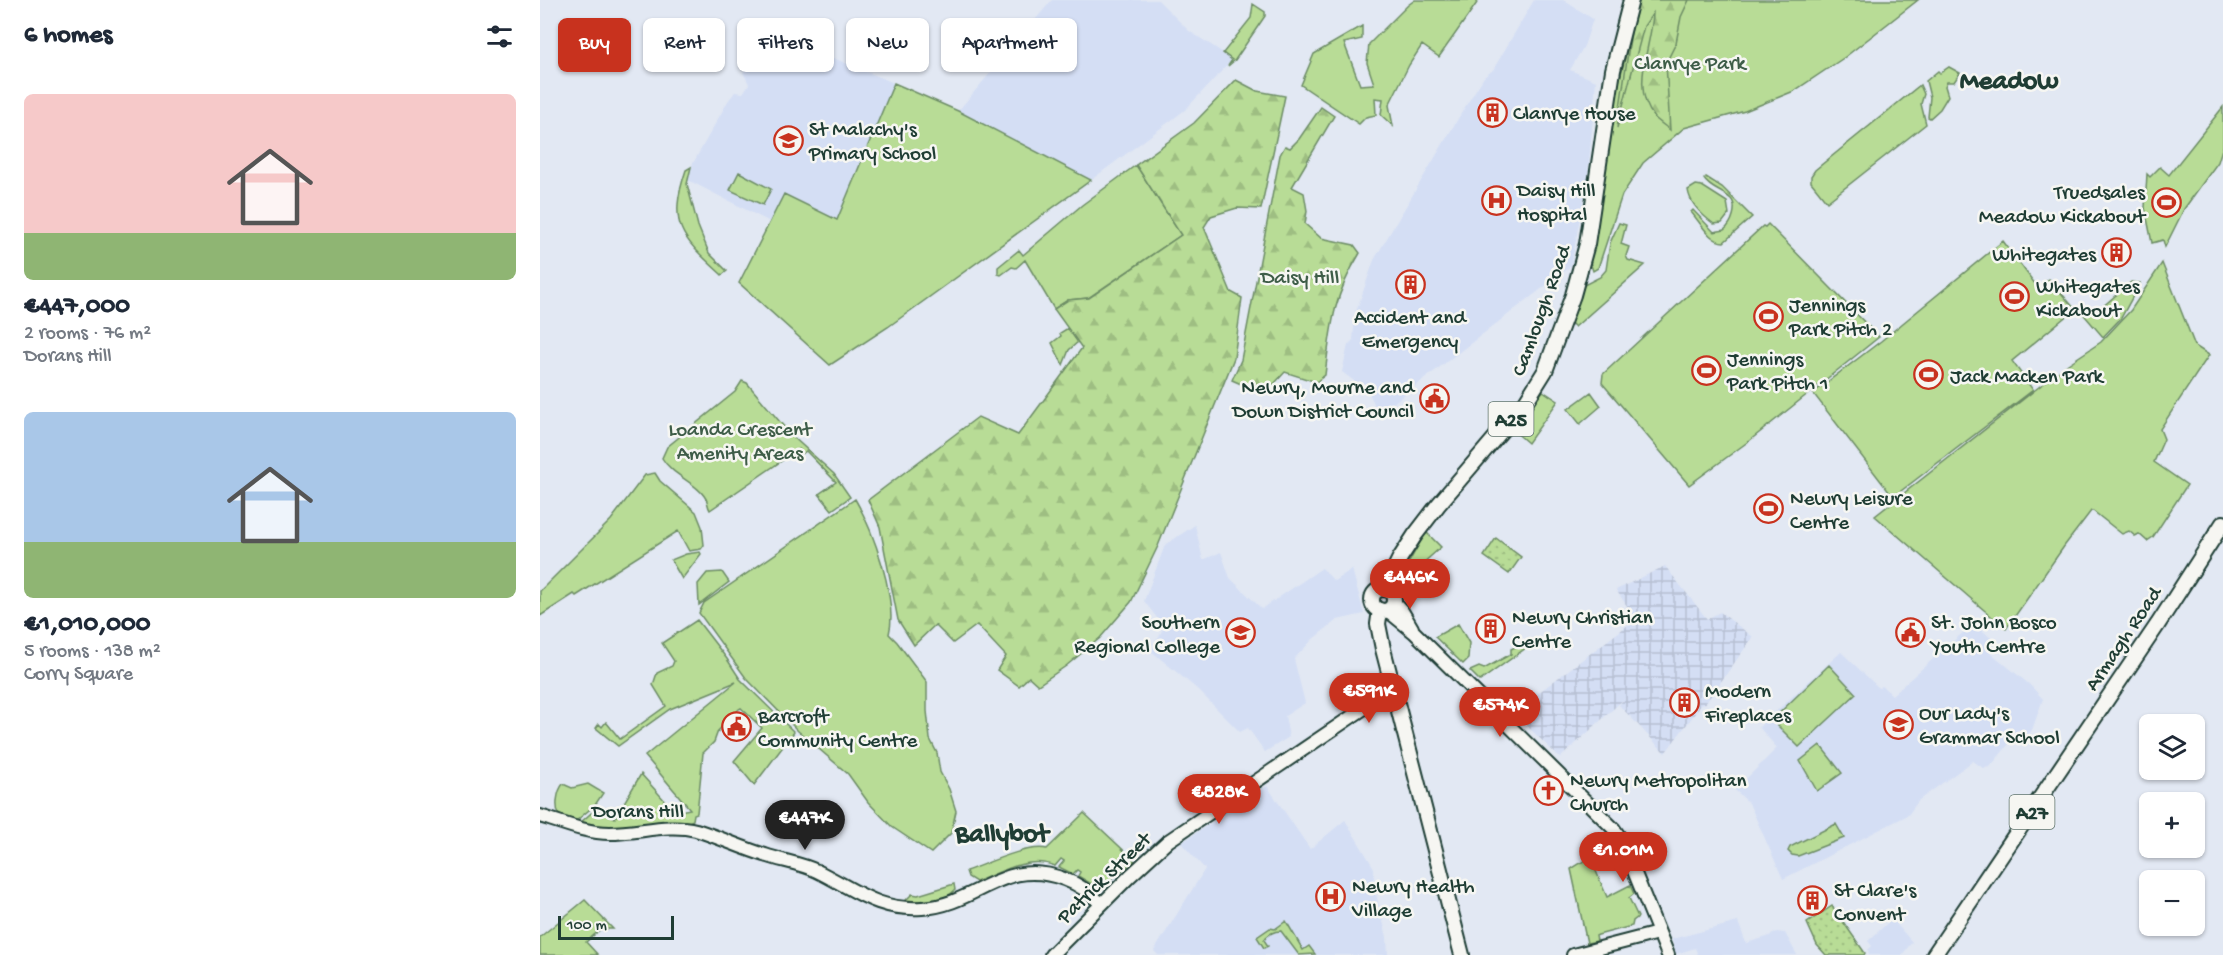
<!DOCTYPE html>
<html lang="en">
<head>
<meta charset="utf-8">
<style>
  :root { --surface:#fff; --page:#f2f2f3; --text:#1f2937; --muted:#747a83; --accent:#c8321e }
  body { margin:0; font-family:"Gochi Hand",sans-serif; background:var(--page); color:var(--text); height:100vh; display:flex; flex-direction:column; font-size:22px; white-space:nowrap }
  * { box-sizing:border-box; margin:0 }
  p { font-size:20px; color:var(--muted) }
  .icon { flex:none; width:33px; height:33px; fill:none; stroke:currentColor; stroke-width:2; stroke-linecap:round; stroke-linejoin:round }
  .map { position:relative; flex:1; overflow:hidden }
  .drawer { display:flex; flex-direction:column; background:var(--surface); width:540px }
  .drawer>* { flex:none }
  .guide { position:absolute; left:18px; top:18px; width:570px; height:54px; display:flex; gap:12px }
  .tools { position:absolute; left:1599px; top:714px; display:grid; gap:12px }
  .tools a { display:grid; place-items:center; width:66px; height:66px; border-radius:9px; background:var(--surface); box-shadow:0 2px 4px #0004; font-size:30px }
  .scale { position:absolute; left:18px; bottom:15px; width:116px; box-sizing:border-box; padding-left:6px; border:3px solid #1f3d34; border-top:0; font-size:16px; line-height:21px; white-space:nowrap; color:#1f3d34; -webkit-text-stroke:4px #f6f6f2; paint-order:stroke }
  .price { position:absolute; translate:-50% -51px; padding:0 14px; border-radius:21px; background:var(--accent); color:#fff; font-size:20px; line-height:39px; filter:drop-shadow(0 2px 3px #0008) }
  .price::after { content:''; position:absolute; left:50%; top:36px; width:18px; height:14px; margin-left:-9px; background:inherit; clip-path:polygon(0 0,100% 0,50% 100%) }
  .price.on { background:#222; color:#fff }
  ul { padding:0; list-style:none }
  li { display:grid; align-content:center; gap:12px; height:318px; padding:0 24px }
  li span { display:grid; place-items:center; height:186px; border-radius:9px; color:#555 }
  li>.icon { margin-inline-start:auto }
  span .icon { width:108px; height:108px; fill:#fffc; stroke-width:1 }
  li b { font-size:26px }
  h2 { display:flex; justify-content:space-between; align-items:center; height:72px; padding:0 24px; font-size:26px }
  .chip { padding:0 21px; border-radius:9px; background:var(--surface); box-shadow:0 2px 4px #0004; font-size:21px; line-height:54px }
  .chip.on { background:var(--accent); color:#fff }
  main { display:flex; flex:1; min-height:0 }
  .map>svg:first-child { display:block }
  .built { fill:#d4def4 }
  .industrial { fill:url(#industrial-grid) }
  .green { fill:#b8dc96; stroke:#6c8c65; stroke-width:1.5 }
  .forest { fill:url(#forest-firs); stroke:#6c8c65; stroke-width:1.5 }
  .garden { fill:url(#garden-dots); stroke:#6c8c65; stroke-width:1.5 }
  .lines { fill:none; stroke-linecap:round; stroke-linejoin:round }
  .secondary-casing { stroke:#1f3d34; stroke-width:16 }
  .primary-casing { stroke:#1f3d34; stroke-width:18 }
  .secondary { stroke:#f6f6f2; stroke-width:12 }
  .primary { stroke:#f6f6f2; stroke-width:14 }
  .labels { text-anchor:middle; stroke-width:5; stroke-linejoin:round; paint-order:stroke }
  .shield { fill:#f6f6f2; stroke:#60746d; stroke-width:1.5 }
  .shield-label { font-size:20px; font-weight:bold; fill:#1f3d34 }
  .park-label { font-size:21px; fill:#3e5d48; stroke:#f6f6f2 }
  .poi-label { font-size:21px; fill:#1f3d34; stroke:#f6f6f2; text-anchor:start }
  .street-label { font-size:21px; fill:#1f3d34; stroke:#f6f6f2 }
  .district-label { font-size:27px; font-weight:bold; fill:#1f3d34; stroke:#f6f6f2 }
</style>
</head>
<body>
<main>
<section class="drawer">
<h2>6 homes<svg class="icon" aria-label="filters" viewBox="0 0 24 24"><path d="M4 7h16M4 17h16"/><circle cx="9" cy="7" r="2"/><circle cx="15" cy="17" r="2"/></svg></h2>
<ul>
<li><span style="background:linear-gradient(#f6c9c9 75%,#8fb573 0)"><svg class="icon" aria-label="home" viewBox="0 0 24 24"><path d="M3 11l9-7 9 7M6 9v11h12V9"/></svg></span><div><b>€447,000</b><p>2 rooms · 76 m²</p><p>Dorans Hill</p></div></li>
<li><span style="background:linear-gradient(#a9c7e8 70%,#8fb573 0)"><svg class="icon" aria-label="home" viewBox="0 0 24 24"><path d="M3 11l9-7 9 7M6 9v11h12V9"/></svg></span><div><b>€1,010,000</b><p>5 rooms · 138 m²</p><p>Corry Square</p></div></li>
</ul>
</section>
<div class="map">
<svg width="1683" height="955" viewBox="0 0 1683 955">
  <defs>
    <pattern id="industrial-grid" width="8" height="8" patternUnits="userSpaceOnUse" patternTransform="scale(1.5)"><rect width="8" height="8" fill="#d4def4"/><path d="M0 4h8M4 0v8" fill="none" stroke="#b6bfd2"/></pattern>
    <pattern id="forest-firs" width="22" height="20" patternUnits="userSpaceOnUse" patternTransform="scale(1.5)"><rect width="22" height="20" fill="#b8dc96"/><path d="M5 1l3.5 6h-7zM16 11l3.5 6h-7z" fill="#9ebe82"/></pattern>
    <pattern id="garden-dots" width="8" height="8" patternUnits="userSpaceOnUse" patternTransform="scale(1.5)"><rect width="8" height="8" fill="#b8dc96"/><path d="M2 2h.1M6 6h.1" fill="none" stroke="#9ebe82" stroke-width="1.8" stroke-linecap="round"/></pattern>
  </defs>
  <rect width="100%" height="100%" fill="#e2e8f3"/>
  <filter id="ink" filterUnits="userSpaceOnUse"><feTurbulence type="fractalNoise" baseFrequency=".0167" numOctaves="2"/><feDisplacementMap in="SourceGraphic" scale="12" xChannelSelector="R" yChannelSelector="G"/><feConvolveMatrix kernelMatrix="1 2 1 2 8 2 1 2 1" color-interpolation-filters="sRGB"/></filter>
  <g filter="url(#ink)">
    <!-- built -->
    <path class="built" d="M512,0h106l31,31 44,28 -48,51 -94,70 -133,-69z
      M994,0h29l30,19 -9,27 -14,24 26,11 -8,94 -17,91 -192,148 -11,-23 -26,-19 6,-27 5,-5 2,-25 19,-55 91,-153 19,-30 9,-7z
      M242,37l112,46 -57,137 -53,-26 -14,28 -82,-42 3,-13 37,-66 7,-9 8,1 6,-9 -6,-12 6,-6 19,-4 7,-8z
      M655,525l8,35 18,-8 9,26 32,31 60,-41 12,13 18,-12 12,45 -27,6 -24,19 -19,20 11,44 -20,13 4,21 -24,15 -17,-24 -8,4 -43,-43 -46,-38 13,-24 -20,-26 21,-56z
      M1434,623l19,17 -7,9 44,36 13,14 -11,31 -10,12 -9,-3 -23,28 -7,1 -10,-7 -54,39 -11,15 -125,64 -34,-76 -14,-13 42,-42 -18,-21 82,-75 38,36 3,-2 10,9z
      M727,786l43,63 35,-29 29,48v18l13,51 1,18h-230l-4,-4 51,-82 -24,-26z
      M1352,919l20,23 -10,13h-33l-1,-5 4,-4 -4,-5z
      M1198,922l8,21 21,-6 10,-5 8,1 12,22h-99l-3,-7 -19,6 -4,-15z"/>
    <!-- industrial -->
    <path class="industrial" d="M1125,566l42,53 13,-7 33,25 -48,67 -2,-1 -38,50 -46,-48 5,-6 -64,59 -47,-46 123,-93 -20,-29z"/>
    <!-- green -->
    <path class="green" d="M875,0h64l-40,57 -17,-12 -13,20 -20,40 4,21 -12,-11 2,-16 -8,-1 1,17 -10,2 -7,7 -58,-39 13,-31 48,-28v13l-18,4 16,42 14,-1 -7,-21 2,-19 39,-39z
      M1099,0h279l-73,57 -51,34 -49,20 -61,17 -41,35 -21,32 -24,73 -5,3 -3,-9 26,-167z
      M713,4l12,8v4l-30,44 -7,6 4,-6 -9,-7 28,-35z
      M1409,67l11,6 -6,9h-7l-2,4 3,10 -8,13 -10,9 -2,-1 2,-20 -4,-16 12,-10 2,2z
      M354,83l64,28 133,69 -203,147 -58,38 -91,-82 45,-89 53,26z
      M1380,85l4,9 -3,10 5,20 -99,78 -16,-20v-6l4,-6z
      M1683,107v39l-5,16 -34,47 -19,38 -2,-7 -11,3 -7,-35 2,-34 3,3 10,-10 9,8z
      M596,165l45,70 -93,63 -20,2 -14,9 -29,-49 -9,8 -4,-1 -11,8 -3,-1v-7l21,-17 4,5 59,-50z
      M151,167l-4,17 11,42 11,27 18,18 -5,4c-40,-37 -55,-49 -36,-105z
      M199,172l32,17 -8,16 -33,-15z
      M1166,177l16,10 30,30 -28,25c-14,0 -24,-20 -33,-30l2,-2 21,22c3,-1 7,-1 10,-2 8,-6 14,-23 7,-31 -8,-8 -21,-10 -27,-20z
      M1156,185l6,1 25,16 2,12 -7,9 -8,1c-11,-8 -24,-19 -26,-34z
      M1079,223l7,2 -5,19 8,3 -3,9 2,4 17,5 -70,62 -4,-4 13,-38 16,-8 6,-7 4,-27z
      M1228,224l111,113 -130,104 -60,44 -87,-102 1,-9 160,-148 2,1z
      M1463,241l35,47 11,-9 26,30 -63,52 21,29 -140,107 -80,-104 68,-52z
      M1622,263l33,83 14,9 -49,74 4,10 -10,23 33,23 -34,52 -6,4 -8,-7 -4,2 -6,-5 -7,3 -29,-23h-2l-26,34 -59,84 -131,-113 193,-152 33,-22 30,-32z
      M1591,282l9,1 -19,35 -18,19 -24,-28h21z
      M528,328l10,14 -9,8 -6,15 -11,-22 9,-7 -1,-3z
      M202,381l5,2 44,52 43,39 16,23 -18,13 -13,-16 17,-12 -30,-31 -4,3 -3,-5 -89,61c-2,-3 -2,-6 -3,-9 -7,-17 -35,-25 -45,-43l5,-11 68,-55z
      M1003,391l15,10 -30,42 -14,-12z
      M1051,392l10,14 -21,18 -12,-15z
      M115,473l5,8 36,31 6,15 2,18 -3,4 -12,2 -11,-20 -102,65 -2,-2 -34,22v-25l71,-71 34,-45z
      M315,499c18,31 43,100 34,135l8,8 30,40v29l3,28 7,14 3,19 9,17 7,22 -5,22 -20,20 -39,-26 -24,-25 -20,-28 -50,-43 -52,-53 -47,-65 5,-10z
      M886,532l15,15 -39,35 -3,-2z
      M160,552l1,2 -19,25 -11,-19 15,-6z
      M182,572l7,10 -30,23 -1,-21 9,-11z
      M157,620l30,39 13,20 54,53 -40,53 -20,-24 28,-33 -21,-20 -2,1 -21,22 -4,11 -11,11 -6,60 -3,1 -1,6 -4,2h-31l-36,6 -42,-5 17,-15 18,10 26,-44 34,38 15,-3 -45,-53 91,-74 -66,27 -52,37 -22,-18 3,-4 3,3 4,-5 14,17 46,-33 -13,-21 4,-12 15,-7 2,-5 -12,-18z
      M918,624l11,19 -1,16 -5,5 -28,-27z
      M987,641l3,4 -50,36 -10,-10 9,-4 5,2 27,-15v-5z
      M1289,665l27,29 -57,53 -27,-27z
      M1280,745l22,28 -25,18 -17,-30z
      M23,784l9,4 16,-4 15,9 -8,12 -19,16 -17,-6c-4,-8 -2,-24 4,-31z
      M544,813l51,48 -34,25 -3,2 -20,-12 2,-4 -3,-2 -4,4 -14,-7 5,-6 -3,-2 -6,7c-26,-11 -55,6 -79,16l-8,-5 -2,-6c20,-7 62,-27 81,-22z
      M1296,824l8,14 -46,18 -6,-1 -4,-4 2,-4z
      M1050,857l17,40 23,-12 4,9 -5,4 9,19 -5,4 -1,5 -34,9 -2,1 1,5 -10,2 -16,-74z
      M414,884l1,6c-10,12 -35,12 -49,10l6,-6 6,1z
      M45,900l28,29h-12l-15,13 12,13h-58v-18z
      M746,921l17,29 6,-4 6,8 -16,1 -18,-24c-7,0 -13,3 -17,9l4,6 -4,2 -7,-11 13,-9 5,1z"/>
    <!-- forest -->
    <path class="forest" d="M1099,0h50l-8,17 -5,26 -10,20 4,67c-5,-4 -11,-8 -15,-12 -26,-30 -3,-72 -2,-105l-9,13 -27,102 14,-96z
      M696,80l21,11 28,5 -24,113 -24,-1 -26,8 -7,11 27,65 11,6 -8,60 -76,188 -27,56 -31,36 -34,28 -28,19 -9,-8 -10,9 -22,-16 9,-14 -29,-31 -24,18 -18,-18 -21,20 -16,-25 -18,-93 -12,-27 110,-83 40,18 64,-87 -28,-39 14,-9 21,-2 92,-63 -45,-70 58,-42z
      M781,107l13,9 -42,71 12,6 3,18 -2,13 16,14 33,7 6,8c-27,44 -29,72 -35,122l-9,7 -31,-10 -12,13 -25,2 -16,-7 9,-20 39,-205 5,-9 5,2 9,-9z"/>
    <!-- garden -->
    <path class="garden" d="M956,538l25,19 -12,17 -25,-18z
      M1292,906l33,47 -1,2h-38l-9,-10 -10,-22z"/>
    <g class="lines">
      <defs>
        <path id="secondary" d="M853,601l9,10 10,17
          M847,610l27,22 200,197 7,10 47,116
          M0,816c23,7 46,17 70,17 29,0 58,-10 86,-3 23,7 46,18 69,25 17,6 35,8 52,16 37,18 60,40 105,37 55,-3 82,-52 142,-29 14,5 27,14 37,25
          M511,955l79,-79 38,-35 226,-153
          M1033,955l85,-22"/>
        <path id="primary" d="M832 600a11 11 0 1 1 22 0a11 11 0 1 1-22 0Z
          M847,590l2,-10 11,-22 15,-23 23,-30 87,-102 20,-32 28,-76 14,-51 26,-174 18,-70
          M840,610l-2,14 5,25 79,306
          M1394,955l224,-331 65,-101"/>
      </defs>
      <!-- secondary casing -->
      <use href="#secondary" class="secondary-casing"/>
      <!-- primary casing -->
      <use href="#primary" class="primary-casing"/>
      <!-- secondary -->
      <use href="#secondary" class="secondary"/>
      <!-- primary -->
      <use href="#primary" class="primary"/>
    </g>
  </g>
  <!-- icons -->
  <defs>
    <symbol id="building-ring" viewBox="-11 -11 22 22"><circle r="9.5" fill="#f6f6f2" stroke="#c8321e" stroke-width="1.5"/><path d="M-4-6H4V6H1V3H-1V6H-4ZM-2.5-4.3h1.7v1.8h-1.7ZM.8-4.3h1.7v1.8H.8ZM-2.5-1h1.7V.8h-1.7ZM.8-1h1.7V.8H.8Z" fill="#c8321e"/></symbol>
    <symbol id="school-ring" viewBox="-11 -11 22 22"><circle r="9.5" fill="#f6f6f2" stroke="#c8321e" stroke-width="1.5"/><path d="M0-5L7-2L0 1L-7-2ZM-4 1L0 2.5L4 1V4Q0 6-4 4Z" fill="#c8321e"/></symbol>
    <symbol id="hospital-ring" viewBox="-11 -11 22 22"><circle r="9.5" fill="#f6f6f2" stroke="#c8321e" stroke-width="1.5"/><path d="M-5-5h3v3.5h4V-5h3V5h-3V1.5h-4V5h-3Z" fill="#c8321e"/></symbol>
    <symbol id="stadium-ring" viewBox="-11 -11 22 22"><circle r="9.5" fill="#f6f6f2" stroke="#c8321e" stroke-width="1.5"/><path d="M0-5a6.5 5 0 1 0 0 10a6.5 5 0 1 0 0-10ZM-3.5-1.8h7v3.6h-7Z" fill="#c8321e"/></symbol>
    <symbol id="civic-ring" viewBox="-11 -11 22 22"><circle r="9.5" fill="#f6f6f2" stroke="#c8321e" stroke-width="1.5"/><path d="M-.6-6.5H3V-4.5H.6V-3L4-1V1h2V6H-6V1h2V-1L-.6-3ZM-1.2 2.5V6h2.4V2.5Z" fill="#c8321e"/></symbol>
    <symbol id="university-ring" viewBox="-11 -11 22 22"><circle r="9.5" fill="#f6f6f2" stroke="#c8321e" stroke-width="1.5"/><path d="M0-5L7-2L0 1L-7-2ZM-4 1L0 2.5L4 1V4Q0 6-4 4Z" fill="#c8321e"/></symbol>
    <symbol id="church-ring" viewBox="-11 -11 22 22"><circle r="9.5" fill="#f6f6f2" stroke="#c8321e" stroke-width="1.5"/><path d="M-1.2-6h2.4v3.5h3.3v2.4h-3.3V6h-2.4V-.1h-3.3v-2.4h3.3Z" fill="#c8321e"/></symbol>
  </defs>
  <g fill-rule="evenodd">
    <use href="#building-ring" x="936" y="96" width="33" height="33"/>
    <use href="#school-ring" x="232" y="124" width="33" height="33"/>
    <use href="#hospital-ring" x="940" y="184" width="33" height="33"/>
    <use href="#stadium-ring" x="1610" y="186" width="33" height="33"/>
    <use href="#building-ring" x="1560" y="236" width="33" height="33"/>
    <use href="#building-ring" x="854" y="268" width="33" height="33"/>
    <use href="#stadium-ring" x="1458" y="280" width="33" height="33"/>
    <use href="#stadium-ring" x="1212" y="300" width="33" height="33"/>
    <use href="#stadium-ring" x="1150" y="354" width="33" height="33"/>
    <use href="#stadium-ring" x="1372" y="358" width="33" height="33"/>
    <use href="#civic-ring" x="878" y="382" width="33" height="33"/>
    <use href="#stadium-ring" x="1212" y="492" width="33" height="33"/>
    <use href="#building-ring" x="934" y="612" width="33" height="33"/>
    <use href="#university-ring" x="684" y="616" width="33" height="33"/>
    <use href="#civic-ring" x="1354" y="616" width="33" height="33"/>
    <use href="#building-ring" x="1128" y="686" width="33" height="33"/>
    <use href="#school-ring" x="1342" y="708" width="33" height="33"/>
    <use href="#civic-ring" x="180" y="710" width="33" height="33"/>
    <use href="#church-ring" x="992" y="774" width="33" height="33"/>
    <use href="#hospital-ring" x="774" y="880" width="33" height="33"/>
    <use href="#building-ring" x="1256" y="884" width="33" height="33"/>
  </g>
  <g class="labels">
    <!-- shield labels -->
    <g class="shield">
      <rect x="948.5" y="402" width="45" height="34" rx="4.5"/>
      <rect x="1469.5" y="795" width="45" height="34" rx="4.5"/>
    </g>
    <g class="shield-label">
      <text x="971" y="426">A25</text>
      <text x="1492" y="819">A27</text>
    </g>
    <!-- park labels -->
    <g class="park-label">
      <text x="1150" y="69">Clanrye Park</text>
      <text x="760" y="283">Daisy Hill</text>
      <text x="200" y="435">Loanda Crescent<tspan x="200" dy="24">Amenity Areas</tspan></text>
    </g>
    <!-- poi labels -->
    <g class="poi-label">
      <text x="973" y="119">Clanrye House</text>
      <text x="269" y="135">St Malachy's<tspan x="269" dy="24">Primary School</tspan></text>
      <text x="977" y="196">Daisy Hill<tspan x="977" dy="24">Hospital</tspan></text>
      <text x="1605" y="198" text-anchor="end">Truedsales<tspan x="1605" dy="24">Meadow Kickabout</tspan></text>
      <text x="1556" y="260" text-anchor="end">Whitegates</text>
      <text x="1496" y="292">Whitegates<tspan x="1496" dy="24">Kickabout</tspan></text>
      <text x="1249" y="311">Jennings<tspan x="1249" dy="24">Park Pitch 2</tspan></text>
      <text x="870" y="323" text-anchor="middle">Accident and<tspan x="870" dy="24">Emergency</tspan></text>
      <text x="1187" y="365">Jennings<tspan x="1187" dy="24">Park Pitch 1</tspan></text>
      <text x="1410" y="382">Jack Macken Park</text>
      <text x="874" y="393" text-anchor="end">Newry, Mourne and<tspan x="874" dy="24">Down District Council</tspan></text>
      <text x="1250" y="504">Newry Leisure<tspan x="1250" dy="24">Centre</tspan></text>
      <text x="972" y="623">Newry Christian<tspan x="972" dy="24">Centre</tspan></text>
      <text x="680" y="628" text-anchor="end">Southern<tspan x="680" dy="24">Regional College</tspan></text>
      <text x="1391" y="628">St. John Bosco<tspan x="1391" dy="24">Youth Centre</tspan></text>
      <text x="1165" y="697">Modern<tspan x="1165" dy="24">Fireplaces</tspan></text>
      <text x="1379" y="719">Our Lady's<tspan x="1379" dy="24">Grammar School</tspan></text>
      <text x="218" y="722">Barcroft<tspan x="218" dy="24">Community Centre</tspan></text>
      <text x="1030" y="786">Newry Metropolitan<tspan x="1030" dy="24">Church</tspan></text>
      <text x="812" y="892">Newry Health<tspan x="812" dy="24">Village</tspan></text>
      <text x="1294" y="896">St Clare's<tspan x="1294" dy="24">Convent</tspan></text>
    </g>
    <!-- street labels -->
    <g class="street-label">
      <text transform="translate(1000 310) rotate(-70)" y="7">Camlough Road</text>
      <text transform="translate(1582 638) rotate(-56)" y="7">Armagh Road</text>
      <text x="98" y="817">Dorans Hill</text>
      <text transform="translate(563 877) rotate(-44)" y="7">Patrick Street</text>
    </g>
    <!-- district labels -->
    <g class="district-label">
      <text x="1469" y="88">Meadow</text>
      <text x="462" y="841">Ballybot</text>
    </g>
  </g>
</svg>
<div class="tools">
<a><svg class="icon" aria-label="layers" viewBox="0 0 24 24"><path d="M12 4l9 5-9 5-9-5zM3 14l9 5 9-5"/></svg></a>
<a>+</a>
<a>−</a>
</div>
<div class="scale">100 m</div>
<b class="price" style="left:870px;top:610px">€446K</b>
<b class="price" style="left:829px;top:724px">€591K</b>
<b class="price" style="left:960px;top:738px">€574K</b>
<b class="price" style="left:679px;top:825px">€828K</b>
<b class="price on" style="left:265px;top:851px">€447K</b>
<b class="price" style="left:1083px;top:883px">€1.01M</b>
<div class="guide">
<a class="chip on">Buy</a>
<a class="chip">Rent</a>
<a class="chip">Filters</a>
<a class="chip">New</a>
<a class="chip">Apartment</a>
</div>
</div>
</main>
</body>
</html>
